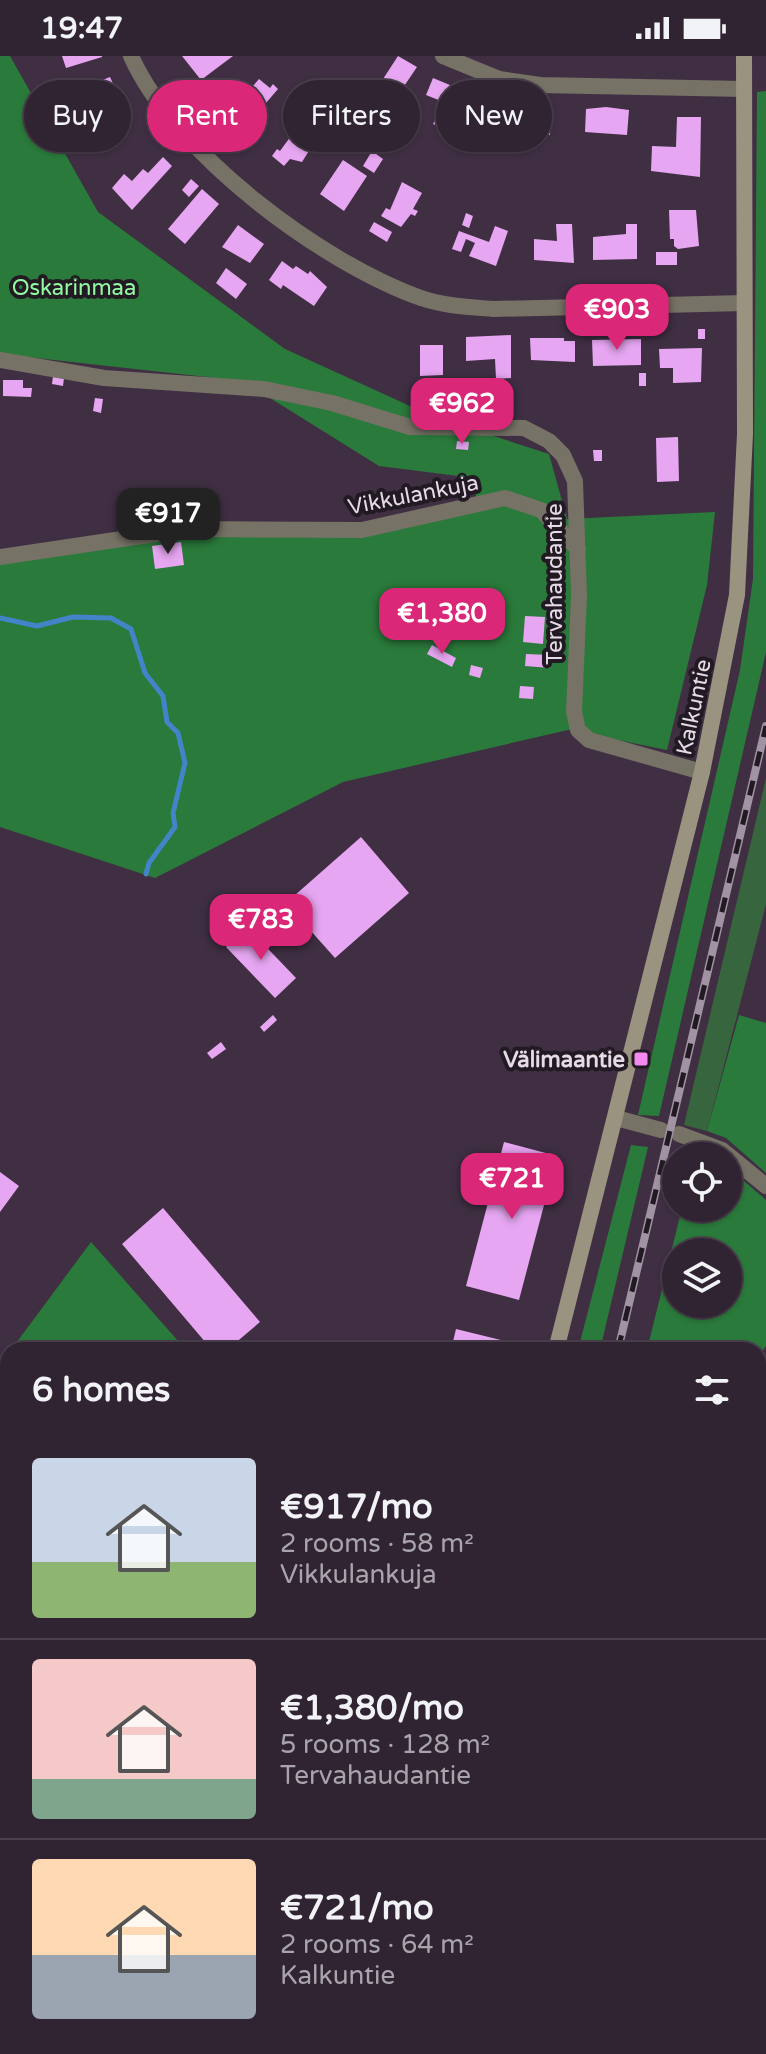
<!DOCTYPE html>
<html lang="en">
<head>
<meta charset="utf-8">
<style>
  :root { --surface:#302332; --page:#382b3a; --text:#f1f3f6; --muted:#a8a4ac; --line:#4b404d; --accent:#db2777 }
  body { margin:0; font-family:"Varela Round",sans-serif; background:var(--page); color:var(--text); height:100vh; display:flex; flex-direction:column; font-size:30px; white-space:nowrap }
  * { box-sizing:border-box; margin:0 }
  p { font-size:26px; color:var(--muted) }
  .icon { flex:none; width:44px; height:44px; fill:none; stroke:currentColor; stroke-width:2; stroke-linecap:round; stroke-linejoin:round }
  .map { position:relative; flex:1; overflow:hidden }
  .sheet { position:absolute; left:0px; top:1286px; width:766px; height:712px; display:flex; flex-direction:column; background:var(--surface); border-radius:24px 24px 0 0; box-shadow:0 2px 6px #0004,0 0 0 2px var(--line) }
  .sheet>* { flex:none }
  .hud { position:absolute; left:24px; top:24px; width:718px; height:72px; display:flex; gap:16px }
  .tools { position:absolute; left:662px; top:1086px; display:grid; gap:16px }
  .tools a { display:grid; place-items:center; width:80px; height:80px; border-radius:50%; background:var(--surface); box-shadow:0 2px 6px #0004,0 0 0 2px var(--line); font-size:40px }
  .price { position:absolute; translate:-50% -68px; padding:0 18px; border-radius:16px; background:var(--accent); color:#fff; font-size:26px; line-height:52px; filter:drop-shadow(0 2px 4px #0008) }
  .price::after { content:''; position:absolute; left:50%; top:48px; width:24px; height:18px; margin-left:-12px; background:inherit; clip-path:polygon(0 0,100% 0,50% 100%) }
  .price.selected { background:#222; color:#fff }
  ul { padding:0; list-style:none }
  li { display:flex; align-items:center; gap:24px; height:200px; padding:0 32px }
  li+li { border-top:2px solid var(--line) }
  li span { display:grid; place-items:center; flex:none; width:224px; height:160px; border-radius:8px; color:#555 }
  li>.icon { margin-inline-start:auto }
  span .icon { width:96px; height:96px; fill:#fffc; stroke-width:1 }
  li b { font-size:34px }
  h2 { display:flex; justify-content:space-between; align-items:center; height:96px; padding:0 32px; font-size:34px }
  .chip { padding:0 28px; border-radius:36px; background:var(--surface); box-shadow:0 2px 6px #0004,0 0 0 2px var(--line); font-size:28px; line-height:72px }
  .chip.selected { background:var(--accent); color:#fff }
  .status { display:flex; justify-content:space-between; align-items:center; height:56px; padding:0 40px; background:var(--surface); direction:ltr }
  .status svg { height:22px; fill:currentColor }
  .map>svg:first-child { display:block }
  .green { fill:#37653e }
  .forest { fill:#2a7a3b; fill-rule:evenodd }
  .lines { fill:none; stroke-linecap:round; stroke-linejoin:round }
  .stream { stroke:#4384c8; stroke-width:5 }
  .building { fill:#e6a6f1 }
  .street { stroke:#767266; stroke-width:16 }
  .secondary { stroke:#9a9380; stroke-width:16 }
  .rail-casing { stroke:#a193a3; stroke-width:8 }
  .rail { stroke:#221a23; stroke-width:5; stroke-dasharray:15; stroke-linecap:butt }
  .poi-dot { fill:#f489f0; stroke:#221a23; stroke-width:3 }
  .labels { text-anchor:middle; stroke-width:8; stroke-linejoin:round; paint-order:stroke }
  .park-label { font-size:22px; fill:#93faa2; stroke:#221a23 }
  .street-label { font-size:22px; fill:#e5dae6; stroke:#221a23 }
  .poi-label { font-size:22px; font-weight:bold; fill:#e5dae6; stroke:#221a23; text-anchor:end }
</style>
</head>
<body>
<div class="status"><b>19:47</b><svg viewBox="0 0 49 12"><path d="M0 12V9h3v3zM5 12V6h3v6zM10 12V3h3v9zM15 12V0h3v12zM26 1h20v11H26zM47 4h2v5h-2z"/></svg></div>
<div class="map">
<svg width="766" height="1998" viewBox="0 0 766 1998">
  <rect width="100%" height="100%" fill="#402f43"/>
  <!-- green -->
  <path class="green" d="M766,722v126l-59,227 -23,-6z"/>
  <!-- forest -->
  <path class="forest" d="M0,0h10l88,156 187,137 147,67 117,38 18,65 148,-7 -8,73 -40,165 -74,-15 -12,-8 -238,55 -188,96 -155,-51v-268l190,-24 173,-1 114,-29 -3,-27 -95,-12 -136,-85 -243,-27z
    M766,35v561l-107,464 -21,-1 102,-445 13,-91 4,-487z
    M739,959l27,8v150l-40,-35 -19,-7z
    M631,1089l17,2 -48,203h-22z
    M728,1111l38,33v146l-8,12v-8h-111l35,-142h46zM676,1196h52v52h-52z
    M91,1186l95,108h-175z
    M8,1297v235l-8,-8v-216z
    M758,1483l8,3v287l-8,23z
    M0,1574l8,8v60l-8,-7z
    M758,1824l8,14v160h-278l1,-8h269z
    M8,1842v46l-8,5v-46z
    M402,1990h53l-1,8h-52z"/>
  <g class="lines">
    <!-- stream -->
    <path class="stream" d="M0,562l37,8 36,-9 38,1 20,11 14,44 18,23 4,26 11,11 7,30 -12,50 2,14 -26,36 -3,11"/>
  </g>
  <!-- building -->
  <path class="building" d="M62,0h40v1l-36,11z
    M182,0h51l-32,24z
    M398,0l19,11 -29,43 -18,-11z
    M110,21l5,11 -23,10 -5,-12z
    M433,22l41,17 -16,39 -25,-10 10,-18 -2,-5 -15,-6z
    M259,23l11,9 3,-4 5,5 -36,42 -16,-13 15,-18 -5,-4 6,-7 5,4z
    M114,42l15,20 -30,22 -15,-20z
    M505,50l9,1v4l37,2 -1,22 -14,-1 -1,10 -17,-1 1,-9 -15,-5z
    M606,51l23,3 -2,25 -42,-3 1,-23z
    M677,61h24l-1,60 -49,-6 1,-25 24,1z
    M299,69l18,13 -15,24 -12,-3 -6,7 -12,-10 5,-7 3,2z
    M489,84l6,2 -4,10 -6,-2z
    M372,95l11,8 -9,14 -11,-7z
    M163,101l9,9 -40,44 -20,-22 12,-14 8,7 11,-12 5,4z
    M343,104l24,16 -23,35 -24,-17z
    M191,123l8,7 -10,11 -7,-7z
    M402,126l20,11 -9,16 5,2 -3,5 -4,-2 -10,13 -20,-11 5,-8 4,2z
    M202,133l17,15 -34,40 -17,-15z
    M669,154h27l3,36 -21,3 -4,-3v-7h-4z
    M466,157l7,3 -4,12 -7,-3z
    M374,166l18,10 -5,10 -18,-11z
    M556,168h16l2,39 -40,-3v-21l23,2z
    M626,168h11v35l-44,1v-23l33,-3z
    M238,169l26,19 -14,19 -28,-16z
    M495,170l13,5 -12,35 -27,-10 6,-13 -9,-4 -5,13 -9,-3 7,-18 30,11z
    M656,196h21v13h-21z
    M282,205l11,8 3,-3 12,8 2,-3 17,16 -13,19 -31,-21 -2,4 -12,-9z
    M226,212l21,16 -11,15 -20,-16z
    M698,273h7v10h-7z
    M511,279v43l-15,1 -1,-20 -29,2v-24z
    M530,282h34v3h11v21l-44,-2z
    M641,283v26l-48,1 -1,-26z
    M420,289h23v30l-23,1z
    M702,292l-1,34 -28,1v-15h-13l-1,-19z
    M639,317h7v13h-7z
    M53,320l11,2 -1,8 -11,-2z
    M3,324h20v8h9l-1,9 -28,-1z
    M95,342l8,1 -2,14 -8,-2z
    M436,348h17v8l-17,1z
    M489,349l14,1v7h-14z
    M678,381l1,44 -22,1 -1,-44z
    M457,385l12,1 -1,8 -12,-1z
    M593,394h9v11h-8z
    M181,486l3,23 -29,4 -3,-23z
    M451,538l11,5 -5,10 -11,-5z
    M525,560l20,1 -2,27 -20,-2z
    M432,589l24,13 -4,9 -25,-13z
    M526,598l25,1 -1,13 -25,-2z
    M471,609l12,3 -3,10 -11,-3z
    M520,630l14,1 -1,12 -14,-1z
    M361,781l48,56 -74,65 -49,-55z
    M247,871l49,51 -21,20 -49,-51z
    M273,959l4,5 -13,12 -4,-5z
    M221,986l5,7 -14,10 -5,-6z
    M504,1086l53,14 -38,144 -53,-14z
    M0,1116l19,14 -19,26z
    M163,1152l97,114 -33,28h-15l-90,-106z
    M456,1273l53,13 -2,8h-56z
    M8,1797v21l-8,-12z
    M8,1970v20h21l-12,8h-17v-22z
    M104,1990h33l5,8h-33z
    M250,1990h29l5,8h-46z
    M357,1994l20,1v3h-21z"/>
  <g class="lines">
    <!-- street -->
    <path class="street" d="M131,0c43,97 191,207 290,242 24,8 47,9 72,11l251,-6
      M443,0l56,23 41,6 204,4
      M0,304l104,18 160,11 68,14 78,24 114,1 25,13 14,14 12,26 4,114 -5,117 4,18 11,10 113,32
      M0,501l189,-28 173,1 143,-32 36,12 37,39
      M616,1062l45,12
      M679,1078l43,16 44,36
      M0,1548l8,8
      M0,1737l8,-5
      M305,1998l1,-8"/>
    <!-- secondary -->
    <path class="secondary" d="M556,1294l146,-578 35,-177 8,-161 -1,-378
      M0,1920l8,-6"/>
    <defs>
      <path id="rail" d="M618,1294l148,-624
        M470,1998l1,-8"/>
    </defs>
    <!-- rail casing -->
    <use href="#rail" class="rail-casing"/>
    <!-- rail -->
    <use href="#rail" class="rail"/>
  </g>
  <!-- markers -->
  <rect class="poi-dot" x="633" y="995" width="16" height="16" rx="4"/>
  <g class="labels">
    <!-- park labels -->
    <g class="park-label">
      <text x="74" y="239">Oskarinmaa</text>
    </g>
    <!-- street labels -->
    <g class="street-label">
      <text transform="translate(413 438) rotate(-11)" y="8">Vikkulankuja</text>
      <text transform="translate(554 528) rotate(-90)" y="8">Tervahaudantie</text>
      <text transform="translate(693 651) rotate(-78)" y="8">Kalkuntie</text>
    </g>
    <!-- poi labels -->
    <g class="poi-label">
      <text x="625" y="1011">Välimaantie</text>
    </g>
  </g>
</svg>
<div class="tools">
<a><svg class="icon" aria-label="locate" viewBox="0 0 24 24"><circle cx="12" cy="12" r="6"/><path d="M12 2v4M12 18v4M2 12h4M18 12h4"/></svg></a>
<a><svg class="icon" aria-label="layers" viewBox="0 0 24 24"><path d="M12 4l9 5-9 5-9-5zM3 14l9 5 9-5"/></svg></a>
</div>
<b class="price" style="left:617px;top:296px">€903</b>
<b class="price" style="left:462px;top:390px">€962</b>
<b class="price selected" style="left:168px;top:500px">€917</b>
<b class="price" style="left:442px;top:600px">€1,380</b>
<b class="price" style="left:261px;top:906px">€783</b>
<b class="price" style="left:512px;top:1165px">€721</b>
<div class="hud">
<a class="chip">Buy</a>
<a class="chip selected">Rent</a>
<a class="chip">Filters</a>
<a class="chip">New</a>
</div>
<section class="sheet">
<h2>6 homes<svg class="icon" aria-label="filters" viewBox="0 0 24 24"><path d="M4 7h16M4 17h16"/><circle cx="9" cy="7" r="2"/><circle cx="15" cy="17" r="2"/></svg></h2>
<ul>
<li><span style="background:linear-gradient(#c9d6e8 65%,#8fb573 0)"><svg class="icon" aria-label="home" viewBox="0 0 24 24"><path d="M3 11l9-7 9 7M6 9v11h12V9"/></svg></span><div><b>€917/mo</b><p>2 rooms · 58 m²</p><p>Vikkulankuja</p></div></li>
<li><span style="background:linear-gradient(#f6c9c9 75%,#7fa58c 0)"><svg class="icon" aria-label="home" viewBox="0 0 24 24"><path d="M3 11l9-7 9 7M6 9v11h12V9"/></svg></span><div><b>€1,380/mo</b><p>5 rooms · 128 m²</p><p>Tervahaudantie</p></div></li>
<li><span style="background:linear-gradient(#ffd9b3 60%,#9aa5b1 0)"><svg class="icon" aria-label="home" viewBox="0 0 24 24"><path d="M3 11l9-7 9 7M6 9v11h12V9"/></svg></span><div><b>€721/mo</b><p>2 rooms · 64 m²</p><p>Kalkuntie</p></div></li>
</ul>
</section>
</div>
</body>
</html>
